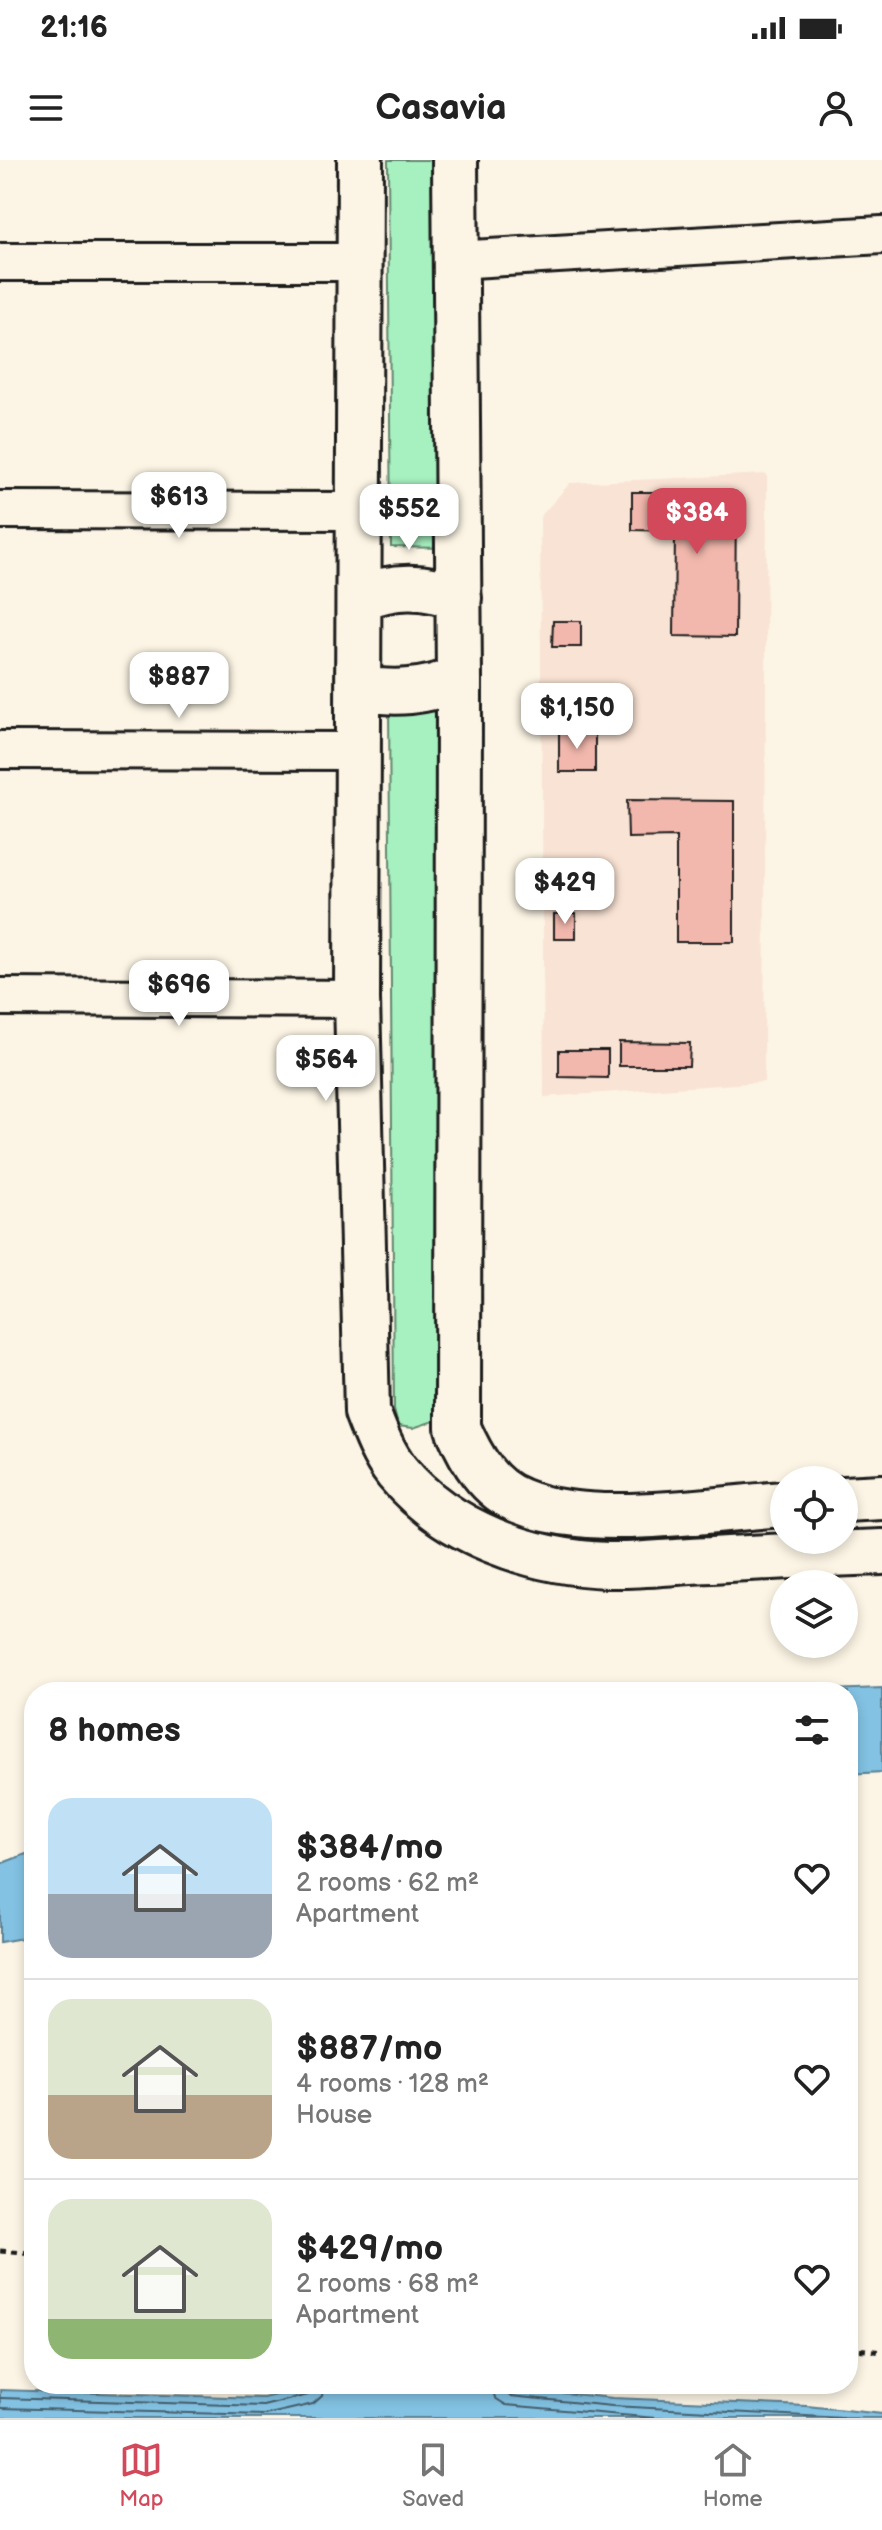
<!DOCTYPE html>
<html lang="en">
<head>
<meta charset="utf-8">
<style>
  :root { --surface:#fff; --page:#f6f6f6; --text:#222; --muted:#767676; --line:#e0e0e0; --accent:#d1495b }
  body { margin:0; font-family:"Balsamiq Sans",sans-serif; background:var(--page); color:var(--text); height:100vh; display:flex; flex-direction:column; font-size:30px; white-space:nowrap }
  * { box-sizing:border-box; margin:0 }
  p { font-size:26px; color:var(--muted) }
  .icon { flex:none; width:44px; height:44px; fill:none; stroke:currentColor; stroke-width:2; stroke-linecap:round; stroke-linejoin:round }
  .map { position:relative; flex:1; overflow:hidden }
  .drawer { position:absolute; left:24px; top:1522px; width:834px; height:712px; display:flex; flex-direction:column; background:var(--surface); border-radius:32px; box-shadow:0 4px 12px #0003 }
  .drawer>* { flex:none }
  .tools { position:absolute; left:770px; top:1306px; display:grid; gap:16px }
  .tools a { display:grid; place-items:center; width:88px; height:88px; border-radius:50%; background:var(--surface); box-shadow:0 4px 12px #0003; font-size:40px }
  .price { position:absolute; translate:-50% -68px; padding:0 18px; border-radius:16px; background:#fff; color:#222; font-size:26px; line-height:52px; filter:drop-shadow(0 2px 4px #0008) }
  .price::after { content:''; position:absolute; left:50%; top:48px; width:24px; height:18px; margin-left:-12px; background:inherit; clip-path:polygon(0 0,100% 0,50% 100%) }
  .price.active { background:var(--accent); color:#fff }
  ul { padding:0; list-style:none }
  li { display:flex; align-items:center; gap:24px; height:200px; padding:0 24px }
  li+li { border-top:2px solid var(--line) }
  li span { display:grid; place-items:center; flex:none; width:224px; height:160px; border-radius:24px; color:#555 }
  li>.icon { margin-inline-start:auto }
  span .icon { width:96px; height:96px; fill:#fffc; stroke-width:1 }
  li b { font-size:34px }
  h2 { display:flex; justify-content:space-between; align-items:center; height:96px; padding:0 24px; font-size:34px }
  .status { display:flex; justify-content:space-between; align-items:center; height:56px; padding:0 40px; background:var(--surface); direction:ltr }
  .status svg { height:22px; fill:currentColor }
  header { display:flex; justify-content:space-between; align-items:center; height:104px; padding:0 24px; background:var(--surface); font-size:36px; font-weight:800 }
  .tabs { display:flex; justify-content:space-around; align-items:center; height:112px; border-top:2px solid var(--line); background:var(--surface); font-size:22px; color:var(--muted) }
  .tabs a { display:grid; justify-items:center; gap:4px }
  .tabs .active { color:var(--accent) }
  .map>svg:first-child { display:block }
  .built { fill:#f9e3d4 }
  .green { fill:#a7f1c0; stroke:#62866e; stroke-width:2 }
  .water { fill:#83c2e3; stroke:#5a8093; stroke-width:2 }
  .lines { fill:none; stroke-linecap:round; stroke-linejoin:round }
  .shore { stroke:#455e6c; stroke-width:2 }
  .building { fill:#f2b8ad; stroke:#1c1c1c; stroke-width:2 }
  .street-casing { stroke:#1c1c1c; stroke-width:42 }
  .secondary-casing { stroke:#1c1c1c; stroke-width:50 }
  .path { stroke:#1c1c1c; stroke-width:5; stroke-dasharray:6 6; stroke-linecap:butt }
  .street { stroke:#fcf5e5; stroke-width:36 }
  .secondary { stroke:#fcf5e5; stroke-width:44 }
</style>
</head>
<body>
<div class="status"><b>21:16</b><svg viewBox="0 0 49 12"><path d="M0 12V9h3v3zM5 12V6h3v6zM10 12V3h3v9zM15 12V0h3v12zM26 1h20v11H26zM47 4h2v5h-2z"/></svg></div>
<header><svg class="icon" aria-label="menu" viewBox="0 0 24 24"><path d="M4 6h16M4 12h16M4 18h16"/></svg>Casavia<svg class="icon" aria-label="person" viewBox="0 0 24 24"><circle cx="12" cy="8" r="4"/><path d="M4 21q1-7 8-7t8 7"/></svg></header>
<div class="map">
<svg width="882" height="2258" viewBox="0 0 882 2258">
  <rect width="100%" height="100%" fill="#fcf5e5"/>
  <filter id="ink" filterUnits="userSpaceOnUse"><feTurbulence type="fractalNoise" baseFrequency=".0125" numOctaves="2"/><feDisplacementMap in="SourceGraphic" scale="16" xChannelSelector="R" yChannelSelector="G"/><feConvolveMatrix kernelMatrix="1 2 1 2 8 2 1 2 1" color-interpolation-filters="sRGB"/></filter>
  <g filter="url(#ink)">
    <!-- built -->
    <path class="built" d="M767,314l-3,608 -220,15 -4,-580 30,-34z"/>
    <!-- green -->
    <path class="green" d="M388,0h62l-4,388 -55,-1z
      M440,543v706l-6,12 -21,7 -15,-2 -4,-16 -5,-706z"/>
    <!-- water -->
    <path class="water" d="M882,1528v84l-34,2v-82h-76z
      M34,1691v85l-34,6v-78z
      M322,2224h149l142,14 194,8 75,8v4h-882v-28l263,8z"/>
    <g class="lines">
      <!-- shore -->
      <path class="shore" d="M491,2224l4,14 11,7 150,13
        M501,2224l2,8 7,4 102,10 231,12
        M0,2238l263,8 45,-11 6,-11
        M0,2248l265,7 48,-11 9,-8 2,-12"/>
    </g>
    <!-- building -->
    <path class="building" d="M632,332h104l-1,145 -61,-1 1,-105 -43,-1z
      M553,461h28v26h-29z
      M559,570h36v42h-36z
      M627,640l107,1v141h-58v-105l-48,1z
      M576,753v26h-22v-25z
      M619,882l71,1 -1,23h-70z
      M559,890h49v28l-49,-1z"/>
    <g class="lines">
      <defs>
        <path id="street" d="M454,100l428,-25
          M0,102h360
          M0,350l359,1
          M0,590l358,1
          M0,837l357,2"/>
        <path id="secondary" d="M360,0l-3,839 10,413c8,21 16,42 30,60 50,61 134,90 211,93 34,1 69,-4 104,-5 56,-3 113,-6 170,-8
          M455,0l4,519 -1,749c13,30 30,61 62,73 70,29 188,8 264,3
          M360,438c34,-14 65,-14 99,0
          M359,528c36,7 66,4 100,-9
          M844,1339l38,-2"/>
      </defs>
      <!-- street casing -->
      <use href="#street" class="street-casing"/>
      <!-- secondary casing -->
      <use href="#secondary" class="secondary-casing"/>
      <!-- path -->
      <path class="path" d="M0,2091l34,3
        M848,2188l34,4"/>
      <!-- street -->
      <use href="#street" class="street"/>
      <!-- secondary -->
      <use href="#secondary" class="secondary"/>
    </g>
  </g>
</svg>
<div class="tools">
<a><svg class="icon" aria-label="locate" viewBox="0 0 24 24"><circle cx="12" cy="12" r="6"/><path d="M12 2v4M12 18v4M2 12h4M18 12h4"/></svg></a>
<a><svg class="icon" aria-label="layers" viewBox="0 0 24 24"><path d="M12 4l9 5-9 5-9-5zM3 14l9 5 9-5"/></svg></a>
</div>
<b class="price" style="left:179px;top:380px">$613</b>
<b class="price" style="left:409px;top:392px">$552</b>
<b class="price active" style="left:697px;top:396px">$384</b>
<b class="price" style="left:179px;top:560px">$887</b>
<b class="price" style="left:577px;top:591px">$1,150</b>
<b class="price" style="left:565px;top:766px">$429</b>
<b class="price" style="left:179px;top:868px">$696</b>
<b class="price" style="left:326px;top:943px">$564</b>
<section class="drawer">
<h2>8 homes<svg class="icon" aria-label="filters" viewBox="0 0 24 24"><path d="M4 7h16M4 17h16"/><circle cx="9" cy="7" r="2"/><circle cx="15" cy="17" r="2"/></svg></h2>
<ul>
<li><span style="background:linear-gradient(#bfe0f5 60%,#9aa5b1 0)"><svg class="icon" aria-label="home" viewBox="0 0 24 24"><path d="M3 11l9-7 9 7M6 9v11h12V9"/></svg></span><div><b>$384/mo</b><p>2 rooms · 62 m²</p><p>Apartment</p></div><svg class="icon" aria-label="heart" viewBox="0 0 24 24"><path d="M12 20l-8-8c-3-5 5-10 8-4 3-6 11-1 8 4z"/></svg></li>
<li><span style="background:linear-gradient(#dfe7d0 60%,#b9a48a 0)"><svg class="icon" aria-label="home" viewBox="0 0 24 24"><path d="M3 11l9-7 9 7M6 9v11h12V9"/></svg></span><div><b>$887/mo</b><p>4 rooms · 128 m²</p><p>House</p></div><svg class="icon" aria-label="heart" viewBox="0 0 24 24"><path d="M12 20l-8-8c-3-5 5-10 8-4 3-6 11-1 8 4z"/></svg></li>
<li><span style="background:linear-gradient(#dfe7d0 75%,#8fb573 0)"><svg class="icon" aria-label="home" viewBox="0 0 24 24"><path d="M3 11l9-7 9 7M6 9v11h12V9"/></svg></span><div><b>$429/mo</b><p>2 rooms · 68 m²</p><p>Apartment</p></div><svg class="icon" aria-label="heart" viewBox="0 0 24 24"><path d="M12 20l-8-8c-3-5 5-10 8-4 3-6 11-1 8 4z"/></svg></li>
</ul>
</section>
</div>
<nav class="tabs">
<a class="active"><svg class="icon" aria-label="map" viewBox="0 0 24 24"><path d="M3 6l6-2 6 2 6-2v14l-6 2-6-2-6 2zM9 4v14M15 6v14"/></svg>Map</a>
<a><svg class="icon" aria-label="saved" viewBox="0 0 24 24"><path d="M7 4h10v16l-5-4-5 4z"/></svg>Saved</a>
<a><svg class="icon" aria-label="home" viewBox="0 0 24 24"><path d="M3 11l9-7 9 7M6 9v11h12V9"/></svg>Home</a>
</nav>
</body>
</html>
